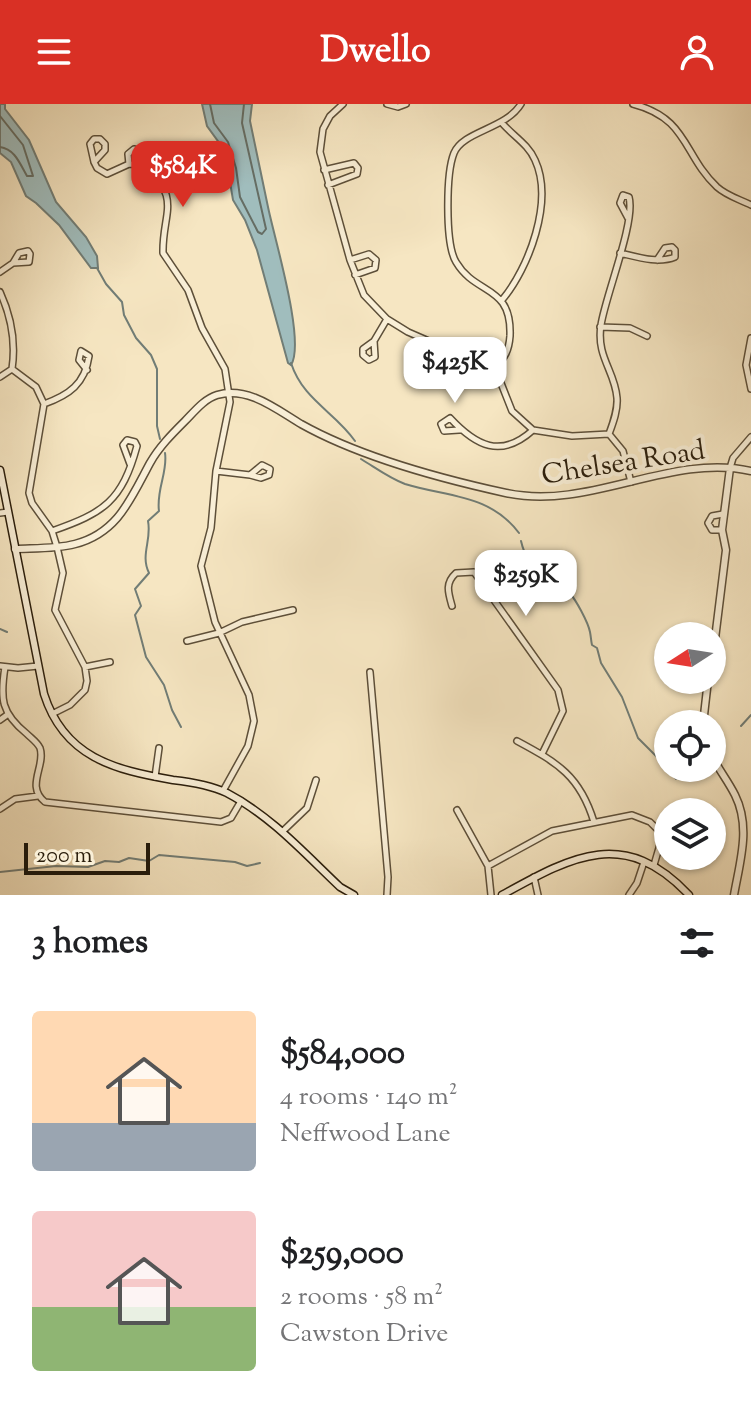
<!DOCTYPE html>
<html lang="en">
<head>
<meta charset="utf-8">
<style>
  :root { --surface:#fff; --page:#f2f2f2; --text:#202124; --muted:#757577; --accent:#d93025 }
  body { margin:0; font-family:"Sorts Mill Goudy",serif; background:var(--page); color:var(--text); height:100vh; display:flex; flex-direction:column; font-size:30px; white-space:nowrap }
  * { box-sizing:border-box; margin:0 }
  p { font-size:26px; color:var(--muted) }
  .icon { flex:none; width:44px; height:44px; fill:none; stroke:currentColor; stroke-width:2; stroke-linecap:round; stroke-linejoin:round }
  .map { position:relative; height:791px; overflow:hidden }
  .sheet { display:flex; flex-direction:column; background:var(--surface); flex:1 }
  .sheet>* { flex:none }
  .needle { width:52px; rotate:258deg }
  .controls { position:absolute; left:654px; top:518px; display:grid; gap:16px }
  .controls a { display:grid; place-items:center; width:72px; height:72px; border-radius:50%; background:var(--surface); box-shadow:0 2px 6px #0004; font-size:40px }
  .scale { position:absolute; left:24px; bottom:20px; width:126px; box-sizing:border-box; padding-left:8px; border:4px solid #2a1d0b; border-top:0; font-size:22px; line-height:28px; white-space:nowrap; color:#2a1d0b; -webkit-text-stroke:6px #f9efd7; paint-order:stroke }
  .price { position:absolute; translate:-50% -68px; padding:0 18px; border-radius:16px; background:#fff; color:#222; font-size:26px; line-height:52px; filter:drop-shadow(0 2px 4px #0008) }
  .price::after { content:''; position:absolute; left:50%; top:48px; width:24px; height:18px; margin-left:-12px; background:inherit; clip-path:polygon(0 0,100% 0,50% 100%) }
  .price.on { background:var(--accent); color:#fff }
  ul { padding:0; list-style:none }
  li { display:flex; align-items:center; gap:24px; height:200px; padding:0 32px }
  li span { display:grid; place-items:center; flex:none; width:224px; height:160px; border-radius:8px; color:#555 }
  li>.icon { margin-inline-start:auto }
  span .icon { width:96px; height:96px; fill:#fffc; stroke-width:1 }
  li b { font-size:34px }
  h2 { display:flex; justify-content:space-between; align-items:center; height:96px; padding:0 32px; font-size:34px }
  header { display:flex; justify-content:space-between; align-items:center; height:104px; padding:0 32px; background:var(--accent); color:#fff; font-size:36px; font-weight:800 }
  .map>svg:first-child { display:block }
  .water { fill:#a0bdbd; stroke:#717d76; stroke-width:2 }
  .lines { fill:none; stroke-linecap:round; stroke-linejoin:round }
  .shore { stroke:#656d64; stroke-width:2 }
  .stream { stroke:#717d76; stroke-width:2 }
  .minor-casing { stroke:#5d4f39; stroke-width:8 }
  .tertiary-casing { stroke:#5d4f39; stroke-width:9 }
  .secondary-casing { stroke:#2a1d0b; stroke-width:9 }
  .minor { stroke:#f9efd7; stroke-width:5 }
  .tertiary { stroke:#f9efd7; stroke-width:6 }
  .secondary { stroke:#f9efd7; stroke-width:6 }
  .labels { text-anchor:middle; stroke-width:8; stroke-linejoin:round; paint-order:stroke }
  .street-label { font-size:28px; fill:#2a1d0b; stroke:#f9efd7 }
</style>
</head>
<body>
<header><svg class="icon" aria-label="menu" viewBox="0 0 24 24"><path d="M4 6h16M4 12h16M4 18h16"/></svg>Dwello<svg class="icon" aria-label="person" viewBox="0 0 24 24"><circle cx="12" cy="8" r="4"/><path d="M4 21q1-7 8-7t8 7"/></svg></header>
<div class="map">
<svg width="751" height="791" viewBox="0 0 751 791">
  <rect width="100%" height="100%" fill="#f6e6c2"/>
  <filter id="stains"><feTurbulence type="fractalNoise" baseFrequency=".0025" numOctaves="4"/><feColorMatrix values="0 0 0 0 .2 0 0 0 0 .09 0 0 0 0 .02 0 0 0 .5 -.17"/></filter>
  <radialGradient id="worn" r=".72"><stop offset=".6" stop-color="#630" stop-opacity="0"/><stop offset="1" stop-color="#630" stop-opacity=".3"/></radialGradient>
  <!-- water -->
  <path class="water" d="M0,0h5v5l24,31 27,62 30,35 11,19 1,12h-7l-32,-43 -23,-22 -10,-7 -15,-34 -11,-9z
    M202,0h50l-2,17c6,29 12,57 18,86 6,30 38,135 23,158l-3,-2 -31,-113 -12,-30 -12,-20 -5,-30 -8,-26 -13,-18z"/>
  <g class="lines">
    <!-- shore -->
    <path class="shore" d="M210,0l4,19 14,19 8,26 4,29 18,35 4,2 4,-5 -24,-106 2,-19
      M0,12l23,29 10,31h-6c-7,-12 -12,-27 -27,-29"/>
    <!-- stream -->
    <path class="stream" d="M97,164l9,16 16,18 2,13 12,23 15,17 6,14v57l3,13
      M291,259c12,37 44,49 64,78
      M165,349c3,19 -9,37 -6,58l-11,10c4,19 -8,34 1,52l-14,16 6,17 -6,9 11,42 18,28 8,25 9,17
      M361,355c15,9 28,19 44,25 42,13 85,10 114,49
      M521,437c7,30 17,15 31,32 5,6 7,13 11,19h6c7,8 19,30 21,40 1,5 1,9 2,13l5,3 4,15 21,34 16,41 30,30
      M0,525l7,3
      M741,622l10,-11
      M668,664l8,11
      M0,768l56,-6 32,1 17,-6 14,1 10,-4 20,3 10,-6 76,7 12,4 13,-3"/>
    <defs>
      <path id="minor" d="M343,0l-13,12 -7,13 -3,23 30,108 14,35 23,24 21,13 39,17 39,11 9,8 17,43 21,19 39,6 37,-2 14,17 8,31
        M387,0l11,3 8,-3
        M633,0c55,14 50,51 84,83 10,9 22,12 34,18
        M502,19c11,13 26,21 33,37 19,41 -6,108 -33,140
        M94,58l-4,-18 4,-5h6l5,5v6l-11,12 3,6 10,6 22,-10 14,1c40,33 19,48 20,88l25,37 14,38 23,41 5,33 -14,69 -5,57 -10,38 14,56 34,73 5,26 -6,25 -25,45
        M129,60l-1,-10 6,-5c10,2 10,8 9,16
        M324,66l30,-7 4,5 -1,6 -29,11
        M620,149c17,4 38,11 55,4v-7l-3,-3 -7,1 -8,12
        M350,156l19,-6 7,6 -1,8 -20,7
        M0,168l13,-9 6,-10 9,-2 2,3 -1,8 -16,1
        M0,188c11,24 16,50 12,77l-12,8
        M600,223l30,1 17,8
        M751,234l-5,27 5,24
        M374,237l1,16 -6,3 -6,-5v-6l11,-8 13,-22
        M495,264c10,-10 14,-18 15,-32 2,-52 -34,-40 -54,-74 -11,-18 -10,-89 -2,-109 9,-22 52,-24 67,-49
        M12,265l24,18 8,17 -15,89 3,10 20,28 5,16 6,26 -8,37 30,57 2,14 -2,9 -15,15 -18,9
        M44,300c25,-9 41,-20 45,-48l-8,-5 -2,9 8,10
        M459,326l-15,1 -3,-7 9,-6c26,28 51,41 83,12
        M609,330c4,-11 9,-24 8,-36 -2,-27 -21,-41 -16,-73 4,-28 35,-104 28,-128l-6,-2 -3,8 8,15
        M262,361l8,4 -1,6 -8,3 -11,-3z
        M730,364l3,-10 18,-21
        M216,367l34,4
        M0,409l8,-1
        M722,426h-10l-4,-7 4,-7 11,-2
        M52,427c52,-18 70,-30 85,-85l-2,-4 -8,-2 -4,5 7,19
        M452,502c-4,-14 -7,-23 4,-33l18,-1 84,118 5,21 -21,43
        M187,537l32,-8 23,-11 51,-12
        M0,562l18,2 20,-2
        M5,563c-5,32 -4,46 22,67 4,4 10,8 13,14 6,18 -15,38 5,54l176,20 10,-4 10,-17
        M85,563l25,-5
        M370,568l18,205 -1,18
        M0,616l7,-5
        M517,637c41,22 63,35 77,81
        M155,673l4,-29
        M0,705l15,-10 23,-3
        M457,706l31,56 3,29
        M283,727l24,-23 9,-28
        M488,762l64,-35 80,-16 18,7 10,10 1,9 -7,24
        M534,773l4,18
        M629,791l8,-12 7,-21"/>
      <path id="tertiary" d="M15,445c20,-1 41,0 60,-5 43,-11 56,-46 75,-81 9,-16 22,-29 35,-42 9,-9 19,-22 32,-26 31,-9 59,14 84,29 57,32 141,55 205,69 84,18 163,-40 245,-22
        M712,559l14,-113 -4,-20 8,-62
        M703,620l5,-44
        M712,652c7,14 16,25 23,39 16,32 5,66 -1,100"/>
      <path id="secondary" d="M0,366l44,224c20,63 70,76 129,86 18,2 37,5 54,13 44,23 77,60 113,94l14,8
        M502,791c69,-38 122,-69 187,0"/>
    </defs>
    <!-- minor casing -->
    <use href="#minor" class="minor-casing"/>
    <!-- tertiary casing -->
    <use href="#tertiary" class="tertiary-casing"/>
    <!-- secondary casing -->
    <use href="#secondary" class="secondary-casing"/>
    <!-- minor -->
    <use href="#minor" class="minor"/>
    <!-- tertiary -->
    <use href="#tertiary" class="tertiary"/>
    <!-- secondary -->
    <use href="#secondary" class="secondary"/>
  </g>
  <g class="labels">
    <!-- street labels -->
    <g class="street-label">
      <text transform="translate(623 357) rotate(-9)" y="10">Chelsea Road</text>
    </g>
  </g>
  <rect width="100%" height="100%" filter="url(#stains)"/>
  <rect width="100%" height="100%" fill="url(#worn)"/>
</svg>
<div class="controls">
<a><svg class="needle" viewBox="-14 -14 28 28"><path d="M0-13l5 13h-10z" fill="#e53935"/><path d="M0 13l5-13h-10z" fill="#757577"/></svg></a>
<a><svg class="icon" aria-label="locate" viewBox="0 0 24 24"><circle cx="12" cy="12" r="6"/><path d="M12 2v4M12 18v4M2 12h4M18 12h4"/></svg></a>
<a><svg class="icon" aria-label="layers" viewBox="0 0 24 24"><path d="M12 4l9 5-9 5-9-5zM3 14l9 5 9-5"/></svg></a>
</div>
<div class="scale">200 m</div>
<b class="price on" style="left:183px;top:105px">$584K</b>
<b class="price" style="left:455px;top:301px">$425K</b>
<b class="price" style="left:526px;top:514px">$259K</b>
</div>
<section class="sheet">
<h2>3 homes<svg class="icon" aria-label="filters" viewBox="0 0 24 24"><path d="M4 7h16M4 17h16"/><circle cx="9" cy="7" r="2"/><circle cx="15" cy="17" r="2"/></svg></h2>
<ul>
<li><span style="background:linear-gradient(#ffd9b3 70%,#9aa5b1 0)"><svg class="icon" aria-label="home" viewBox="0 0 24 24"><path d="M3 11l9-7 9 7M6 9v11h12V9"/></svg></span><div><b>$584,000</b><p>4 rooms · 140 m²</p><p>Neffwood Lane</p></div></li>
<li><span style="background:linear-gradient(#f6c9c9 60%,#8fb573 0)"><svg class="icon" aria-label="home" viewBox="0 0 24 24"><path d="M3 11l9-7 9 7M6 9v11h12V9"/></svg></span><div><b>$259,000</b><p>2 rooms · 58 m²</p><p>Cawston Drive</p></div></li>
</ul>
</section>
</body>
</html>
